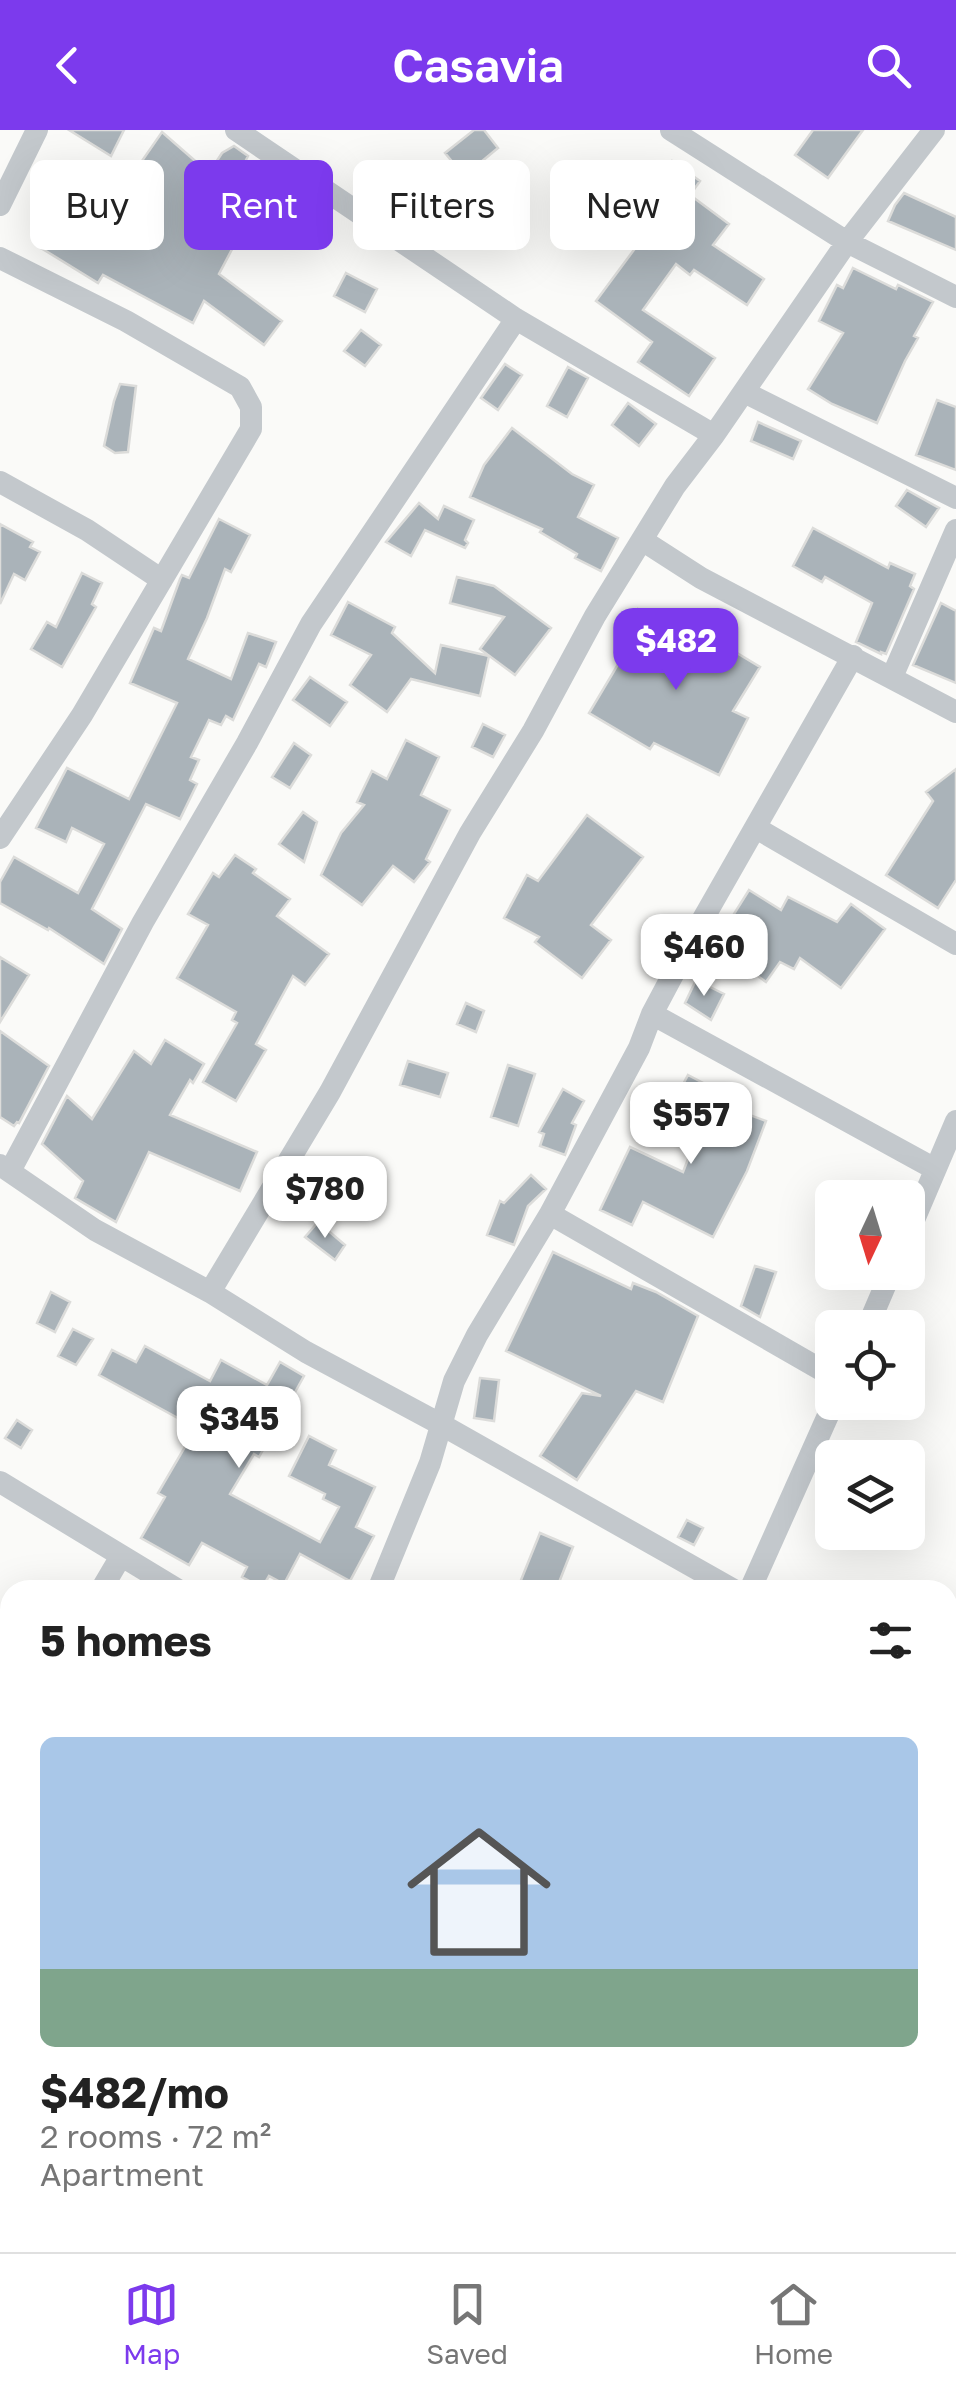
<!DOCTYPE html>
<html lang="en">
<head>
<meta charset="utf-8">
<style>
  :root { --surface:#fff; --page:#f6f6f6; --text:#222; --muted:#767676; --line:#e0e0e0; --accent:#7c3aed }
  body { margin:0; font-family:"Golos Text",sans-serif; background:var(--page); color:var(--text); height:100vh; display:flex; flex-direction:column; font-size:38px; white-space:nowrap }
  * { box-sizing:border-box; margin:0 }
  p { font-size:32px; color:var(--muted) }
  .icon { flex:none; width:55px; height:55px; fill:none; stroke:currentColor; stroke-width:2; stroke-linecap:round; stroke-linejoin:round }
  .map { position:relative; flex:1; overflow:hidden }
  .panel { position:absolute; left:0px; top:1450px; width:958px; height:672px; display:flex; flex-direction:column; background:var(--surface); border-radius:30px 30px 0 0; box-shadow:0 10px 40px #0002 }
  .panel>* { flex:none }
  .banner { position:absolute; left:30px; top:30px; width:898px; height:90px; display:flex; gap:20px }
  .needle { width:65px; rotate:184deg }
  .buttons { position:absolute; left:815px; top:1050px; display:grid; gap:20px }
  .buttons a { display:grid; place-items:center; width:110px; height:110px; border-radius:15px; background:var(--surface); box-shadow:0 10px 40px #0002; font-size:50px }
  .price { position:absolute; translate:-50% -85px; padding:0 22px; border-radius:20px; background:#fff; color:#222; font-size:32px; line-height:65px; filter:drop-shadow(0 2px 5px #0008) }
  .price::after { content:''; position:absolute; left:50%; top:60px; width:30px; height:22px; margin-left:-15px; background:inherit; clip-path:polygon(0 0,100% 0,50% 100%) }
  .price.active { background:var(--accent); color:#fff }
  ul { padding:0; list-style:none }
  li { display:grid; align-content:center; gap:20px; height:530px; padding:0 40px }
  li span { display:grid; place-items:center; height:310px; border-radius:15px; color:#555 }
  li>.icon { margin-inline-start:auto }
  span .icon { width:180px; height:180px; fill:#fffc; stroke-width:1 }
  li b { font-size:42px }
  h2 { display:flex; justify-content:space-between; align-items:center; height:120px; padding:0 40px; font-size:42px }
  .pill { padding:0 35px; border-radius:15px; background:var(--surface); box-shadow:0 10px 40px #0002; font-size:35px; line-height:90px }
  .pill.active { background:var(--accent); color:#fff }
  header { display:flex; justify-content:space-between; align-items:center; height:130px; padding:0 40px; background:var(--accent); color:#fff; font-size:45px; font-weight:600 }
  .menu { display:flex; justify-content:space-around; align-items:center; height:140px; border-top:2px solid var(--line); background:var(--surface); font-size:28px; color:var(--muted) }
  .menu a { display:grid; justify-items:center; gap:5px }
  .menu .active { color:var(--accent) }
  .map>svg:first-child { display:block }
  .building { fill:#aab3b9; stroke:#dcdcda; stroke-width:2.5 }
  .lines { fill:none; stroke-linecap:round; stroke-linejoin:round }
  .minor { stroke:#c3c8cc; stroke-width:22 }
</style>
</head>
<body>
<header><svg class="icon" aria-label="back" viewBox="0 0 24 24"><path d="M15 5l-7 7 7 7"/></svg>Casavia<svg class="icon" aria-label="search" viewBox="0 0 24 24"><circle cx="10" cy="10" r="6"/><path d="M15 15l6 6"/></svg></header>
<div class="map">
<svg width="956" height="2122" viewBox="0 0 956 2122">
  <rect width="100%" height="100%" fill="#fafaf8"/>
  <!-- building -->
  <path class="building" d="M69,0h55l-13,26z
    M474,0h10l14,18 -34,28 -19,-23z
    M813,0h50l-35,48 -33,-23z
    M162,2l47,41 13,-20 12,-7 14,10 -10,20 21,12 -2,15h12l5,11 -12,11 -12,18 -11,-7 -20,38 63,47 -18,24 -60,-44 -11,22 -90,-48 -5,8 -57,-35 45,-73 12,7 -21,41 15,10z
    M672,31l28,20 -10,14 39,29 -16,21 51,34 -17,26 -53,-35 -4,5 -14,-11 -33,46 72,48 -26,38 -51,-34 14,-20 -56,-41 46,-62 -18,-13z
    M591,32l34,18 -8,41 -9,-6 -3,6 -35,-19z
    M904,63l52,24v33l-68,-29 7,-16z
    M453,65l24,13 -19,35 -23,-14z
    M853,138l43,21 2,-4 35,17 -19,34 4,2 -13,23 -28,62 -45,-19 -24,-15 35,-56 -24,-12 18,-36 6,3z
    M346,143l31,16 -12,23 -31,-16z
    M361,200l20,15 -16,21 -21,-15z
    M505,234l17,11 -24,35 -17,-12z
    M568,237l20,11 -21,39 -20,-11z
    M120,254l16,2 -8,66 -13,1 -11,-7 10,-45z
    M937,270l19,7v63l-40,-15z
    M628,273l28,21 -17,22 -27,-21z
    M758,292l43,19 -8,18 -42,-18z
    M512,298l60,46 22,11 -16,32 40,21 -17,33 -26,-13 2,-4 -37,-22 2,-3 -72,-32 14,-32z
    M907,360l32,18 -13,19 -30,-21z
    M419,373l19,16 6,-13 30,14 -9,20 3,3 -3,5 -40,-18 -14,26 -25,-14z
    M219,389l31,16 -19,37 -6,-3 -18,49 -19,41 43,20 17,-46 28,9 -10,25 -7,-3 -26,56 -7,-4 -5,9 -12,-5 -18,37 8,3 -9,20 7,4 -17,35 -34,-15 -54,105 30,20 -18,35 -55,-36 -1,2 -48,-27v-21l14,-25 64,36 26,-49 -32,-16 -6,14 -30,-14 31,-60 62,31 48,-96 -47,-20 24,-55 7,3 19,-52 2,-4 7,3z
    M0,394l33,18 -3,5 10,5 -15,28 -11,-6 -14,30z
    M813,398l75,40 2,-5 25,11 -5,12 4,3 -28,65 -5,-2v2l-25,-12 16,-39 -47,-26 -3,5 -29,-16z
    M82,443l20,10 -10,21 4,3 -34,60 -31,-18 16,-27 9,5z
    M457,447l37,9 57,42 -36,47 -35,-26 24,-32 -54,-14z
    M348,472l47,25 -3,6 43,40 6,-28 48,11 -9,40 -69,-17 -24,33 -37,-27 21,-30 -40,-20z
    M941,473l15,8v72l-43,-18z
    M638,479l80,42 4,-7 38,23 -27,44 15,7 -29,57 -65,-32 -4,6 -61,-36 34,-57 -8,-4z
    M310,547l37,25 -17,24 -37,-26z
    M483,594l22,11 -12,22 -21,-10z
    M406,610l33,17 -18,38 29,15 -24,49 4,3 -16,20 -21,-16 -31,39 -41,-30 20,-42 23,-28 -7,-3 15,-31 15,8z
    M294,613l17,12 -21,33 -18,-11z
    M956,639v111l-18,28 -52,-33 47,-74 -7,-9z
    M303,682l14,10 -13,40 -25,-18z
    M587,685l56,42 -52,68 20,15 -29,38 -47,-36 4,-5 -35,-19 23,-43 11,6z
    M235,725l21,14 -3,4 37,26 -13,17 52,38 -24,31 -12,-9 -37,68 10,6 -30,51 -33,-19 34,-59 -5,-3 4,-8 -59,-34 31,-53 -20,-11 25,-41 6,4z
    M749,760l32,20 7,-13 49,25 14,-18 34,25 -44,59 -41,-30 -6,11 -14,-7 -14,20 -21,-15 15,-21 -33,-21z
    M0,827l29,18 -29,47z
    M696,850l28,14 -13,26 -26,-17z
    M466,873l18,8 -8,21 -19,-8z
    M0,901l49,35 -30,57 -2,-1 -3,4 -14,-9z
    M165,910l39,24 -11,19 -3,-3 -20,35 87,37 -17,39 -91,-39 -33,70 -41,-24 8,-17 -41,-37 25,-48 25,23 42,-68 17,13z
    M408,931l40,12 -8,24 -40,-12z
    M508,935l27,9 -17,52 -27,-9z
    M688,945l19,10 -6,12 65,24 -19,50 -34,66 -70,-35 -11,23 -32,-15 30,-63 53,25 19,-49 -31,-16z
    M563,959l21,12 -12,22 4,2 -11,30 -25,-9 4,-12 -5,-2z
    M531,1045l15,14 -18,17 -14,39 -27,-10 13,-34 4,2z
    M318,1092l27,23 -10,15 -30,-23z
    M553,1122l78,37 2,-6 23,9 42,24 -35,86 -27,-11 -59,89 -37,-24 42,-63 19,3 -95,-45z
    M755,1136l21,6 -16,45 -19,-11z
    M51,1162l19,10 -15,30 -18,-9z
    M73,1199l20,10 -17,26 -18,-9z
    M145,1216l65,35 11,-21 46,25 13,-23 24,14 -45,81 -5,-3 -24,40 90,48 19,-35 -16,-8 2,-5 -36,-18 20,-40 27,14 -7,15 46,22 -19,40 18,9 -24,45 -50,-27 -16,30 -15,-8 -7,12 -20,-11 5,-10 -45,-24 -13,22 -48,-27 24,-41 -7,-4 38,-65 -97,-53 13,-25 24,12z
    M480,1248l19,2 -5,41 -20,-3z
    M17,1290l15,10 -11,18 -16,-10z
    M687,1390l16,8 -9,17 -16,-8z
    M540,1403l33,14 -17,43h-39z"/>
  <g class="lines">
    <!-- minor -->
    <path class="minor" d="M236,0l280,189 198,116
      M671,0l176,112 109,55
      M0,75l37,-75
      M0,128l126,63 114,66 11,20v22l-169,286 -82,123
      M744,262l212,106
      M0,352l87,48 75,50
      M642,410l59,38 255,134
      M892,547l64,-147
      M756,698l200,116
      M652,884l283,155
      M0,1035l95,65 115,62 96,60 136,73 292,165
      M10,1041l133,-249 104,-179 64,-119 205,-305
      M550,1084l282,162
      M908,1104l48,-113
      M210,1162l120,-200 140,-259 63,-102 62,-115 80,-130 39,-51 133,-193 87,-112
      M867,1198l24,-56
      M0,1352l178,108
      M101,1460l20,-34
      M378,1460l52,-127 24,-82 23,-46 73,-121 89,-166 13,-34 43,-81 158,-277
      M750,1460l84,-188
      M0,1638l10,-18
      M948,1904l8,5
      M358,2122l4,-10
      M655,2122l5,-10"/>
  </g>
</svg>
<div class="buttons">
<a><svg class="needle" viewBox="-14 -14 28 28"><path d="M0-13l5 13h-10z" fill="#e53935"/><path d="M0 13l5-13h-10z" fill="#767676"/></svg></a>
<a><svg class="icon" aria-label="locate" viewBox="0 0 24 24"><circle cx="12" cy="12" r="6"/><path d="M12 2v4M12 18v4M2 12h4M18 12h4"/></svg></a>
<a><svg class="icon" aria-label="layers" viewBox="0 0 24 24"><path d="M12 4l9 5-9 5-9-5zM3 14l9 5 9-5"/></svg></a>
</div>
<b class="price active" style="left:676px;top:563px">$482</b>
<b class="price" style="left:704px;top:869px">$460</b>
<b class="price" style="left:691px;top:1037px">$557</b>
<b class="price" style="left:325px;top:1111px">$780</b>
<b class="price" style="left:239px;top:1341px">$345</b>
<div class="banner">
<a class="pill">Buy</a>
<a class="pill active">Rent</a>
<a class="pill">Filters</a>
<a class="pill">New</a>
</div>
<section class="panel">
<h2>5 homes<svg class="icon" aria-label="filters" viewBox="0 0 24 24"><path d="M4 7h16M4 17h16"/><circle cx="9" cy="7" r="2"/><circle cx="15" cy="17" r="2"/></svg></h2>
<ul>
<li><span style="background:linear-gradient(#a9c7e8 75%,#7fa58c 0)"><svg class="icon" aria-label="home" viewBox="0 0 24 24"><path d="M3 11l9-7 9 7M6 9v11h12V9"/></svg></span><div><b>$482/mo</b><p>2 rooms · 72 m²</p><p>Apartment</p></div></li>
</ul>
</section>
</div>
<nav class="menu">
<a class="active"><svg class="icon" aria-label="map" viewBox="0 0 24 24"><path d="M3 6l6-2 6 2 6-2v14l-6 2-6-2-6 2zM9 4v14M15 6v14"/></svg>Map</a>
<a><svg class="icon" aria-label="saved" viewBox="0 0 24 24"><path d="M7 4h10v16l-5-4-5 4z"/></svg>Saved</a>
<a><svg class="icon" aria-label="home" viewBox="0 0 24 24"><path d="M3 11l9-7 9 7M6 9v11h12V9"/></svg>Home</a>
</nav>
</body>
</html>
